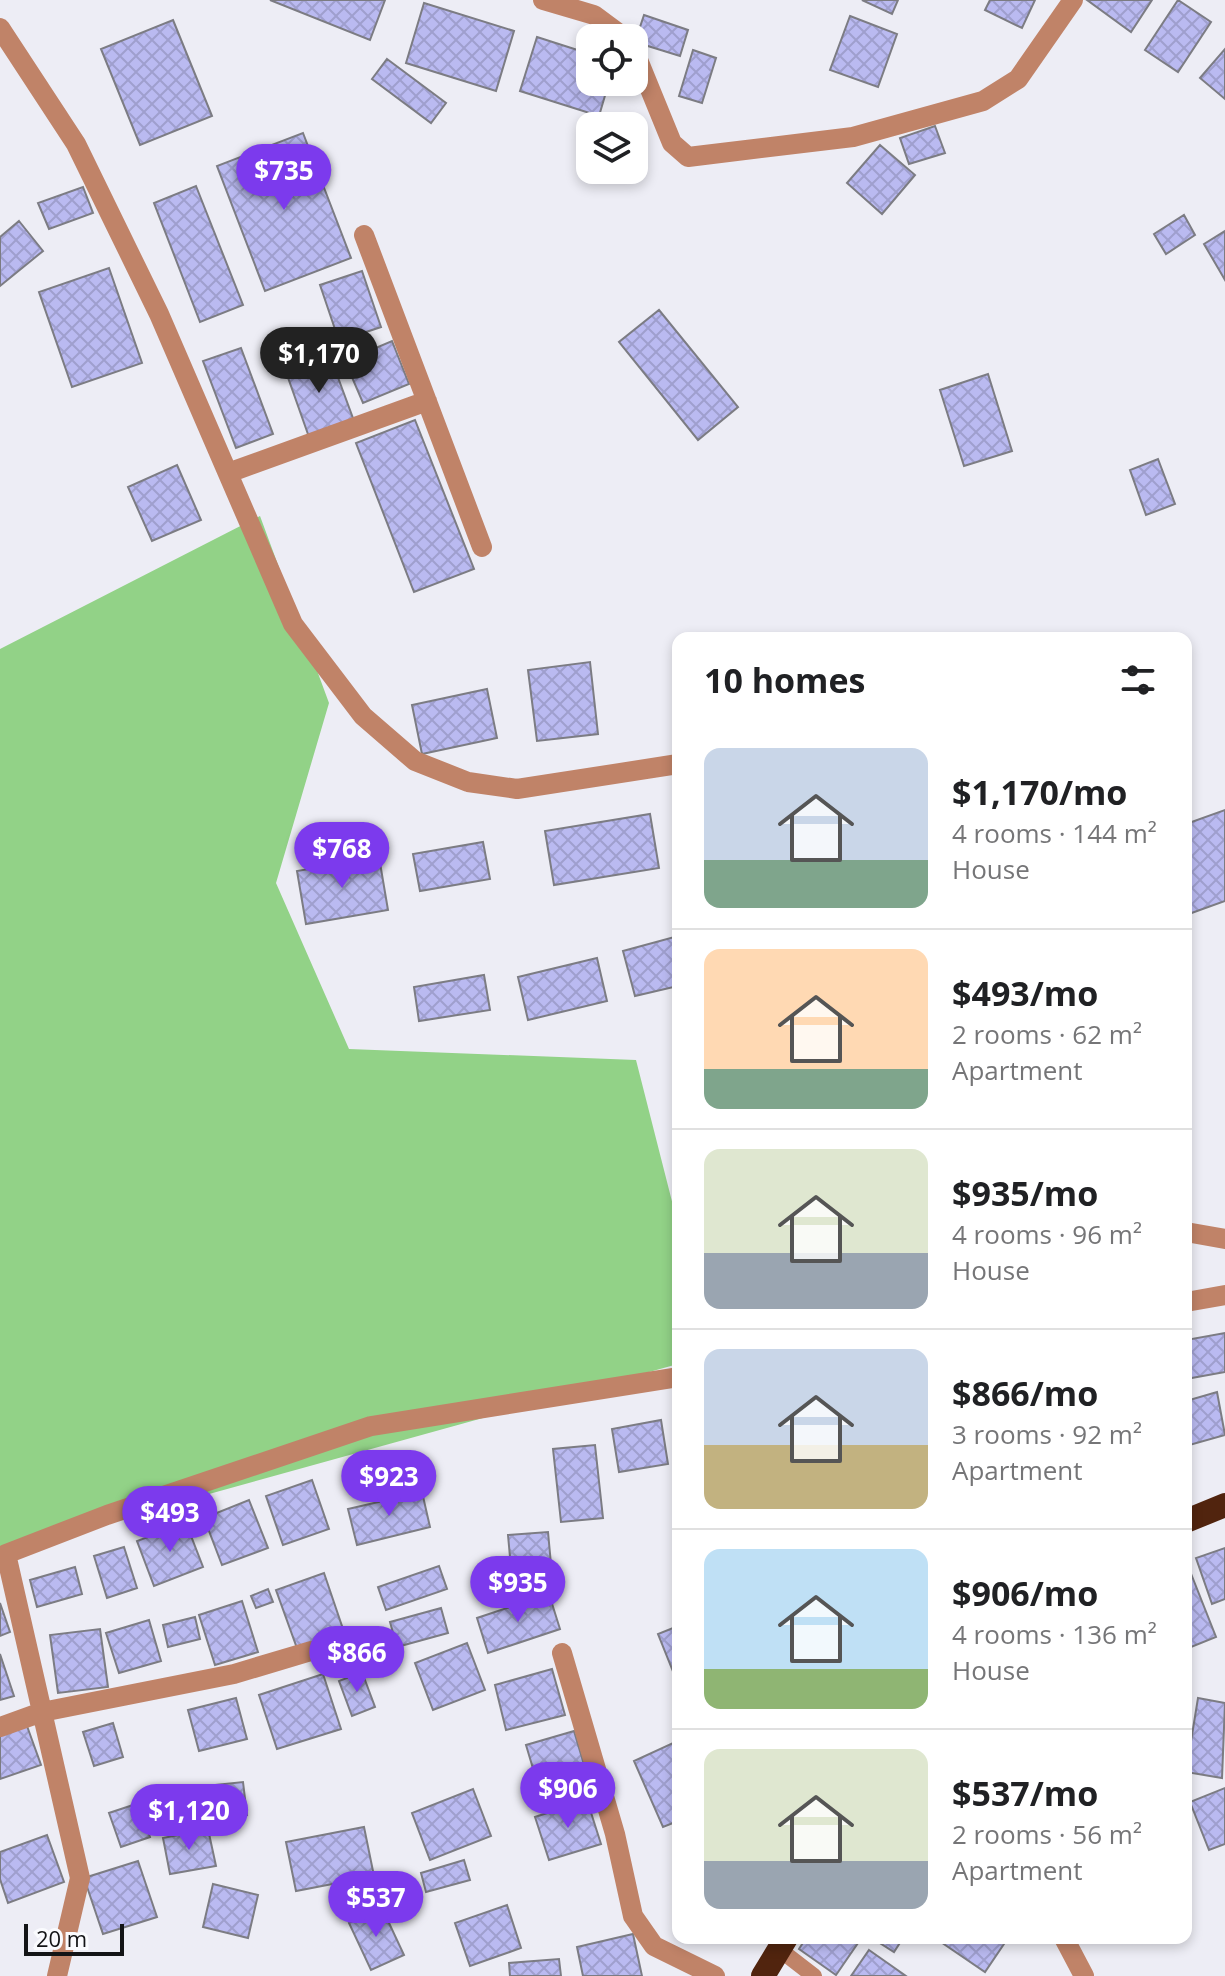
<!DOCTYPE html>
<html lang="en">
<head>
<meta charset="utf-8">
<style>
  :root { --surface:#fff; --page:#f2f2f2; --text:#202124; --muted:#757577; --line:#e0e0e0; --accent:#7c3aed }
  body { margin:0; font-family:"Open Sans",sans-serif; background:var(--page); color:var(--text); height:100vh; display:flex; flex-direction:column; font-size:30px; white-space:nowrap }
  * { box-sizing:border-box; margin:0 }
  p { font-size:26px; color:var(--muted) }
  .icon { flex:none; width:44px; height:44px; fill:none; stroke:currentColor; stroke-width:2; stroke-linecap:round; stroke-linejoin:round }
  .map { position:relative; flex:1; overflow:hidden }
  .sheet { position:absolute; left:672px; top:632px; width:520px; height:1312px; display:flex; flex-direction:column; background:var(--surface); border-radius:16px; box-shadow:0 4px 12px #0003 }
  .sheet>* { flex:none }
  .controls { position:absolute; left:576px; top:24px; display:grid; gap:16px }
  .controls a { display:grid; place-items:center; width:72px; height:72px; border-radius:16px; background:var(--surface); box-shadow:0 4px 12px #0003; font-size:40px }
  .scale { position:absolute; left:24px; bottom:20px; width:100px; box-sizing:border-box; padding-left:8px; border:4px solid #131416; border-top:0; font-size:22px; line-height:28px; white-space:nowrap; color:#131416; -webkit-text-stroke:6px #fafbfe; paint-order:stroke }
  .price { position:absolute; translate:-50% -68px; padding:0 18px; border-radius:28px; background:var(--accent); color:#fff; font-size:26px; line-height:52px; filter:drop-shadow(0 2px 4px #0008) }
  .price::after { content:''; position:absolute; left:50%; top:48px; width:24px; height:18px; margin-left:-12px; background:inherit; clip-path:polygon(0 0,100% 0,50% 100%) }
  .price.on { background:#222; color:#fff }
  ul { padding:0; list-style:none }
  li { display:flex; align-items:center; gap:24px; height:200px; padding:0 32px }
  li+li { border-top:2px solid var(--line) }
  li span { display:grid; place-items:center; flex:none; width:224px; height:160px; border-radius:16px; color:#555 }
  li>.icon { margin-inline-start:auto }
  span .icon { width:96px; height:96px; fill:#fffc; stroke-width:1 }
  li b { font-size:34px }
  h2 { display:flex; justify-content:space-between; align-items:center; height:96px; padding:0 32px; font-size:34px }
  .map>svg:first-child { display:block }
  .grass { fill:#92d287 }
  .building { fill:url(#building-cross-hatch); stroke:#7c7c83; stroke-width:2 }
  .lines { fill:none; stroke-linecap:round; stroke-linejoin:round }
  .lane { stroke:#c08368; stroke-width:16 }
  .street { stroke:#c08368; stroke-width:20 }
  .highway { stroke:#51240e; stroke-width:24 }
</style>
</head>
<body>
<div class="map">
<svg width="1225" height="1976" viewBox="0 0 1225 1976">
  <defs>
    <pattern id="building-cross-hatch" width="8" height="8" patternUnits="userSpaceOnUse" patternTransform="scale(2)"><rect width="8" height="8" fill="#babaf1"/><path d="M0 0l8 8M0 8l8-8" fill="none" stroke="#9f9fce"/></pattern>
  </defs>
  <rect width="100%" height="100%" fill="#ededf5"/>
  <!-- grass -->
  <path class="grass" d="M260,516l69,187 -53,180 73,166 287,11 42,165v139l-678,188v-903z"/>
  <!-- building -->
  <path class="building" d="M270,0h115l-15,40z
    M862,0h36l-6,14z
    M990,0h45l-13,28 -37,-18z
    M1087,0h65l-21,32z
    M1178,0l33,22 -33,50 -33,-22z
    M424,3l90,28 -18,60 -90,-28z
    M644,15l44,15 -8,26 -45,-14z
    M850,16l47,18 -19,53 -48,-17z
    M173,20l39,96 -72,29 -39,-96z
    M537,37l53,17v28h19l-10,34 -79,-25z
    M1225,49v50l-25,-21z
    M693,50l23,8 -14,45 -23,-7z
    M387,59l59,44 -15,20 -59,-44z
    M935,126l10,27 -36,11 -9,-26z
    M303,133l48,125 -86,33 -48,-125z
    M880,145l35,30 -33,39 -35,-31z
    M196,186l47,119 -43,17 -46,-119z
    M83,187l10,26 -44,16 -11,-26z
    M1184,215l11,20 -29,19 -12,-20z
    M19,221l24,30 -43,35v-49z
    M1225,231v49l-21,-36z
    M109,268l33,95 -70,24 -33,-95z
    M362,271l19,56 -42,14 -19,-56z
    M659,310l79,97 -40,33 -79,-98z
    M392,341l17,43 -46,19 -18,-42z
    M241,348l32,86 -37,14 -33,-87z
    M329,353l25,68 -45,16 -24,-68z
    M988,374l24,77 -48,15 -24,-76z
    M415,420l59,149 -60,23 -58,-149z
    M1158,459l17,45 -29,11 -16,-45z
    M177,465l24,55 -49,21 -24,-54z
    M590,662l8,72 -61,7 -9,-71z
    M487,689l10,49 -75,16 -10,-49z
    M1225,810v91l-39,14v-91z
    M650,814l9,54 -105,17 -9,-54z
    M483,842l7,37 -70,12 -7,-37z
    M379,857l9,53 -82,14 -9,-53z
    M678,936v50l-43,10 -12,-45z
    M597,958l10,43 -79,19 -10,-43z
    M484,975l6,35 -71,11 -5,-34z
    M1225,1333v39l-39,7v-39z
    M1217,1392l8,43 -39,11v-45z
    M661,1420l7,44 -49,8 -7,-43z
    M595,1445l8,73 -42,4 -8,-73z
    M312,1480l17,49 -46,16 -17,-49z
    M422,1492l8,35 -73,18 -9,-36z
    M249,1500l19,48 -46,17 -18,-47z
    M186,1523l17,44 -49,19 -17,-45z
    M548,1532l4,43 -40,4 -4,-44z
    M124,1547l13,41 -30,10 -13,-42z
    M1225,1548v51l-13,5 -16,-46z
    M1186,1561l30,76 -30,12z
    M439,1566l8,23 -61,21 -8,-23z
    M75,1567l7,27 -45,13 -7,-27z
    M324,1573l21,62 -47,16 -22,-61z
    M268,1589l5,13 -17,6 -5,-12z
    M549,1594l11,35 -72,24 -11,-35z
    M242,1601l16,51 -43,13 -16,-50z
    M0,1603l10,29 -10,4z
    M441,1608l7,25 -51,14 -7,-25z
    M195,1617l5,22 -32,8 -5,-22z
    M149,1620l12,41 -42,12 -13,-40z
    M678,1626v58l-20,-50z
    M100,1629l8,58 -50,6 -8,-58z
    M467,1643l18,47 -52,20 -18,-47z
    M0,1654l14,42 -14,4z
    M552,1669l13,46 -59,15 -11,-45z
    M362,1672l13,35 -23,9 -13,-35z
    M323,1674l18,55 -64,20 -18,-54z
    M236,1698l11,41 -48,12 -11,-41z
    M1198,1698l27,5 -3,75 -36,-6z
    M113,1723l10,34 -29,9 -11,-34z
    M27,1726l14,39 -41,14v-44z
    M574,1731l14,47 -48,14 -14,-47z
    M673,1743l5,12v66l-15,6 -29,-66z
    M243,1782l4,33 -46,4 -4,-32z
    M1225,1788v56l-16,6 -19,-48z
    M473,1789l18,47 -61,24 -18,-47z
    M587,1800l14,44 -52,16 -14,-43z
    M139,1803l11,34 -29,10 -12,-34z
    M364,1827l10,49 -78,15 -10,-49z
    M208,1829l8,37 -46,8 -7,-36z
    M47,1835l17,47 -56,21 -8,-24v-27z
    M464,1860l6,20 -44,12 -5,-19z
    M138,1861l19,56 -54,17 -19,-56z
    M213,1884l45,11 -10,43 -45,-11z
    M507,1905l14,43 -51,18 -15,-43z
    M382,1908l22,47 -33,15 -22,-47z
    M633,1934l9,42h-59l-6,-29z
    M806,1938h52l2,2 -24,35 -37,-26z
    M872,1938h31l-9,14z
    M935,1938h73l-23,34z
    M869,1950l37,26h-55z
    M559,1959l2,17h-51l-1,-13z"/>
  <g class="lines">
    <!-- lane -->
    <path class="lane" d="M779,1949l35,27"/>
    <!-- street -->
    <path class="street" d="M543,0l51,15 31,23
      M0,28l76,116 83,170 134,310 70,92 52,45 53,21 49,7 161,-25
      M634,50l38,93 16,14 165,-20 130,-36 35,-22 55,-79
      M364,235l118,312
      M228,473l199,-72
      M1186,1232l39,7
      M1186,1302l39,-7
      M562,1653l53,181 18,82 21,30 61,30
      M0,1727l42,-15 192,-38 77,-23
      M1064,1938l20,38
      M57,1976l23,-98 -74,-324 101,-39 264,-89 307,-49"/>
    <!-- highway -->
    <path class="highway" d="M1186,1521l39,-16
      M763,1976l23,-38"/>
  </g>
</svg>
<div class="controls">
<a><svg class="icon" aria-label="locate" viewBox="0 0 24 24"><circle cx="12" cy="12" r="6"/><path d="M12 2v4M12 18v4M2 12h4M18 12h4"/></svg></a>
<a><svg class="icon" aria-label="layers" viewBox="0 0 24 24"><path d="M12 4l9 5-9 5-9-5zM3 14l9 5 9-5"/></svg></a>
</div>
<div class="scale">20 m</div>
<b class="price" style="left:284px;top:212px">$735</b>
<b class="price on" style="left:319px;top:395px">$1,170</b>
<b class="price" style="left:342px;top:890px">$768</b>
<b class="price" style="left:389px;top:1518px">$923</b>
<b class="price" style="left:170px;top:1554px">$493</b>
<b class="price" style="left:518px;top:1624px">$935</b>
<b class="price" style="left:357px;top:1694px">$866</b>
<b class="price" style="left:568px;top:1830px">$906</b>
<b class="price" style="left:189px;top:1852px">$1,120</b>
<b class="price" style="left:376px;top:1939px">$537</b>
<section class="sheet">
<h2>10 homes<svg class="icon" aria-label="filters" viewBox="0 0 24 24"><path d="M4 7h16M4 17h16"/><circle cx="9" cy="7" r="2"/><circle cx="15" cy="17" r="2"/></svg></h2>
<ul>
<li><span style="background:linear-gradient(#c9d6e8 70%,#7fa58c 0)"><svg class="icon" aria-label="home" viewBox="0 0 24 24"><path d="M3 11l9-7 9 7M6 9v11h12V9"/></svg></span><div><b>$1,170/mo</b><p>4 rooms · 144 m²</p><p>House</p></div></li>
<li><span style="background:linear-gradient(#ffd9b3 75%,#7fa58c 0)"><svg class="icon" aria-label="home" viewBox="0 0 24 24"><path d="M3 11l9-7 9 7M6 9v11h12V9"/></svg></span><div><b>$493/mo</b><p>2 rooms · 62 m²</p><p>Apartment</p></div></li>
<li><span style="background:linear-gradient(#dfe7d0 65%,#9aa5b1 0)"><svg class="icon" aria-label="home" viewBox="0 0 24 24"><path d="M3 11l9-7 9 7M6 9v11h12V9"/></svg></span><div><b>$935/mo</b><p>4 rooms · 96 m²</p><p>House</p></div></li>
<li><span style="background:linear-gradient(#c9d6e8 60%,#c2b280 0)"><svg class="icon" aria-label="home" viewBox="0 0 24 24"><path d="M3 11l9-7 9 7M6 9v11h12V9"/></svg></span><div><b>$866/mo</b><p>3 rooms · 92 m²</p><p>Apartment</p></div></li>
<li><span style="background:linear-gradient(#bfe0f5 75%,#8fb573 0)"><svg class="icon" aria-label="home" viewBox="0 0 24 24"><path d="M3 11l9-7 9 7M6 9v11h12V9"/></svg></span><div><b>$906/mo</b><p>4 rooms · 136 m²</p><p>House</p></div></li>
<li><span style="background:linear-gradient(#dfe7d0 70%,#9aa5b1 0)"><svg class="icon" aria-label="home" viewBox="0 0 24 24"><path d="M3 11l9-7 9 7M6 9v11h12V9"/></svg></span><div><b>$537/mo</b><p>2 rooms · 56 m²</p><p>Apartment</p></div></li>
</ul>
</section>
</div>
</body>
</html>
